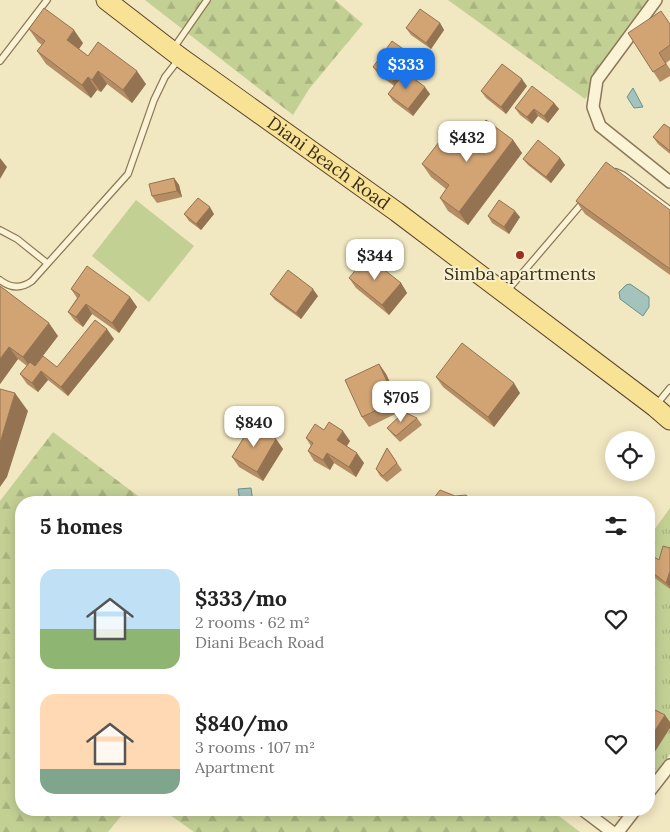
<!DOCTYPE html>
<html lang="en">
<head>
<meta charset="utf-8">
<style>
  :root { --surface:#fff; --page:#f2f2f2; --text:#222; --muted:#767676; --accent:#1a73e8 }
  body { margin:0; font-family:Lora,serif; background:var(--page); color:var(--text); height:100vh; display:flex; flex-direction:column; font-size:19px; white-space:nowrap }
  * { box-sizing:border-box; margin:0 }
  p { font-size:16px; color:var(--muted) }
  .icon { flex:none; width:28px; height:28px; fill:none; stroke:currentColor; stroke-width:2; stroke-linecap:round; stroke-linejoin:round }
  .map { position:relative; flex:1; overflow:hidden }
  .sheet { position:absolute; left:15px; top:496px; width:640px; height:320px; display:flex; flex-direction:column; background:var(--surface); border-radius:20px; box-shadow:0 2px 12px #0003 }
  .sheet>* { flex:none }
  .tools { position:absolute; left:605px; top:431px; display:grid; gap:10px }
  .tools a { display:grid; place-items:center; width:50px; height:50px; border-radius:50%; background:var(--surface); box-shadow:0 2px 12px #0003; font-size:25px }
  .price { position:absolute; translate:-50% -42px; padding:0 11px; border-radius:10px; background:#fff; color:#222; font-size:16px; line-height:32px; filter:drop-shadow(0 1px 2px #0008) }
  .price::after { content:''; position:absolute; left:50%; top:30px; width:15px; height:11px; margin-left:-8px; background:inherit; clip-path:polygon(0 0,100% 0,50% 100%) }
  .price.current { background:var(--accent); color:#fff }
  ul { padding:0; list-style:none }
  li { display:flex; align-items:center; gap:15px; height:125px; padding:0 25px }
  li span { display:grid; place-items:center; flex:none; width:140px; height:100px; border-radius:15px; color:#555 }
  li>.icon { margin-inline-start:auto }
  span .icon { width:60px; height:60px; fill:#fffc; stroke-width:1 }
  li b { font-size:21px }
  h2 { display:flex; justify-content:space-between; align-items:center; height:60px; padding:0 25px; font-size:21px }
  .map>svg:first-child { display:block }
  .grass { fill:#c3d094 }
  .forest { fill:url(#forest-firs) }
  .park { fill:url(#park-tufts) }
  .water { fill:#a4c3bd; stroke:#6a928c }
  .lines { fill:none; stroke-linecap:round; stroke-linejoin:round }
  .service-casing { stroke:#8c7857; stroke-width:8 }
  .minor-casing { stroke:#8c7857; stroke-width:14 }
  .primary-casing { stroke:#5a452b; stroke-width:21 }
  .service { stroke:#fbf3d5; stroke-width:5.5 }
  .minor { stroke:#fbf3d5; stroke-width:11 }
  .primary { stroke:#f8e295; stroke-width:19 }
  .wall { fill:#b58d64 }
  .shaded-wall { fill:#937351 }
  .building { fill:#d2a474; stroke:#937351 }
  .poi-dot { fill:#a02d22; stroke:#f8f1d1; stroke-width:2 }
  .labels { text-anchor:middle; stroke-width:4; stroke-linejoin:round; paint-order:stroke }
  .street-label { font-size:18px; fill:#3b2e1c; stroke:#f8f1d1 }
  .poi-label { font-size:18px; fill:#3b2e1c; stroke:#f8f1d1 }
</style>
</head>
<body>
<div class="map">
<svg width="670" height="832" viewBox="0 0 670 832">
  <defs>
    <pattern id="forest-firs" width="22" height="20" patternUnits="userSpaceOnUse" patternTransform="scale(1.25)"><rect width="22" height="20" fill="#c3d094"/><path d="M5 1l3.5 6h-7zM16 11l3.5 6h-7z" fill="#a8b37f"/></pattern>
    <pattern id="park-tufts" width="24" height="20" patternUnits="userSpaceOnUse" patternTransform="scale(1.25)"><rect width="24" height="20" fill="#c3d094"/><path d="M3 7l-1-3M5 7V3M7 7l1-3M15 17l-1-3M17 17v-4M19 17l1-3" fill="none" stroke="#a8b37f"/></pattern>
  </defs>
  <rect width="100%" height="100%" fill="#f1e7c1"/>
  <!-- grass -->
  <path class="grass" d="M136,200l58,46 -45,56 -57,-46z"/>
  <!-- forest -->
  <path class="forest" d="M145,0h190l28,24 -54,65 -16,26z
    M448,0h208l-71,99z
    M53,432l93,70h-125v308h105l-18,22h-108v-331z
    M163,810h388l29,22h-386z"/>
  <!-- park -->
  <path class="park" d="M670,508v246l-21,29v-246z"/>
  <!-- water -->
  <path class="water" d="M633,88l10,19 -9,1 -7,-11z
    M630,284l19,13v10l-6,9 -23,-17 -1,-7 7,-7z
    M251,488l2,14h-13l-2,-13z"/>
  <g class="lines">
    <defs>
      <path id="service" d="M173,49l34,-49
        M0,61l47,-61
        M616,172l7,3 47,35
        M0,230l17,9 30,24
        M0,280c10,8 21,9 32,1l96,-107 26,-74 11,-23 14,-18
        M507,291l77,-90
        M657,404l13,-16"/>
      <path id="minor" d="M656,0l-59,80 -4,27 7,19 70,56
        M649,792l21,-27
        M583,810l29,22
        M618,832l17,-22"/>
      <g id="primary">
        <path id="s1" d="M106,0l74,57 217,155 258,195 15,13"/>
      </g>
    </defs>
    <!-- service casing -->
    <use href="#service" class="service-casing"/>
    <!-- minor casing -->
    <use href="#minor" class="minor-casing"/>
    <!-- primary casing -->
    <use href="#primary" class="primary-casing"/>
    <!-- service -->
    <use href="#service" class="service"/>
    <!-- minor -->
    <use href="#minor" class="minor"/>
    <!-- primary -->
    <use href="#primary" class="primary"/>
  </g>
  <!-- wall -->
  <path class="wall" d="M440,23l4,7 -13,19 -20,-14 -5,-7z
    M670,23v37l-4,3 4,6v7l-10,6 -32,-49z
    M29,29l54,14 -4,6 9,7 58,28 -14,19 -25,-19 -6,8 -4,-2 -6,8 -45,-34 -9,-13 5,-6 -4,-3z
    M412,55l4,7 -8,12 22,20 -17,22 -20,-15 -5,-7 6,-8 -16,-12 -5,-7z
    M527,86l-21,28 -20,-16 -5,-7z
    M554,103l5,6 -11,14 -10,-7 -6,8 -12,-9 -5,-7z
    M670,128v26l-12,-10 -5,-7z
    M513,140l9,13 -54,72 -20,-14 -8,-13 6,-9 -15,-12 -9,-13 43,-16z
    M560,158l5,7 -14,18 -23,-18 -5,-6z
    M174,178l5,7 3,12 -25,6 -5,-7z
    M576,201l94,9v65l-85,-61z
    M184,214h30l-13,16 -12,-9z
    M488,216l32,1 -11,17 -17,-11z
    M349,278l52,5 6,10 -18,22 -33,-27z
    M0,286l58,50 -23,30 22,1 57,-28 -46,57 -20,-16 -10,12 -11,-8 -7,-10 7,-8 -9,-7 -18,25z
    M71,289l59,8 7,10 -18,26 -27,-19 -9,13 -8,-6 -7,-9 9,-14z
    M270,294l48,2 -17,23 -26,-19z
    M379,364l7,10 17,36 -34,17 -7,-10z
    M436,377l84,16 -26,34 -51,-40z
    M417,418l5,7 -22,17 -8,-8 -5,-6z
    M324,430l26,11 -3,5 17,17 -8,14 -22,-14 -4,7 -16,-9 -6,-10 3,-5 -5,-8z
    M276,439l7,10 -20,32 -24,-14 -7,-10z
    M387,448l15,22 -15,12 -7,-6 -4,-7z
    M670,548v41l-18,-13 -3,-4v-6l10,-6z
    M607,810h25l-4,4 -9,3z"/>
  <!-- shaded-wall -->
  <path class="shaded-wall" d="M440,23l4,7 -13,19 -5,-6z
    M74,30l9,13 -7,10 -9,-13z
    M412,55l4,7 -19,26 -5,-6z
    M98,71l9,13 -6,8 -9,-12z
    M137,71l9,13 -14,19 -9,-13z
    M88,77l9,13 -6,8 -9,-13z
    M522,79l5,7 -21,28 -5,-7z
    M425,87l5,7 -17,22 -5,-7z
    M554,103l5,6 -11,14 -4,-7z
    M534,109l4,7 -6,8 -5,-7z
    M513,140l9,13 -54,72 -9,-13z
    M0,158l7,9 -7,12z
    M560,158l5,7 -14,18 -5,-6z
    M174,178l5,7 3,12 -5,-6z
    M210,207l4,7 -13,16 -5,-6z
    M515,211l5,6 -11,17 -5,-7z
    M401,283l6,10 -18,22 -7,-10z
    M313,289l5,7 -17,23 -5,-6z
    M130,297l7,10 -18,26 -7,-10z
    M86,304l6,10 -9,13 -7,-10z
    M49,323l9,13 -26,34 -9,-13z
    M107,329l7,10 -46,57 -7,-9z
    M9,347l9,12 -18,25v-25z
    M379,364l7,10 17,36 -7,-9z
    M41,371l7,9 -10,12 -6,-9z
    M514,383l6,10 -26,34 -6,-10z
    M15,393l13,18 -21,66 -7,10v-44z
    M343,431l7,10 -6,9 -7,-10z
    M276,439l7,10 -20,32 -6,-9z
    M327,453l7,10 -4,7 -7,-10z
    M357,453l7,10 -8,14 -7,-10z
    M670,571v17l-4,-5z
    M665,715l5,7v6l-21,33v-21z
    M626,810h6l-4,4z"/>
  <!-- building -->
  <path class="building" d="M44,8l30,22 -7,10 21,16 10,-14 39,29 -14,19 -25,-19 -6,9 -4,-3 -6,8 -45,-34 8,-10 -16,-12z
    M420,9l20,14 -14,20 -20,-15z
    M661,11l9,13v21l-11,8 7,11 -13,8 -25,-39z
    M392,41l20,14 -20,27 -19,-15z
    M502,64l20,15 -21,28 -20,-16z
    M405,72l20,15 -17,22 -20,-15z
    M532,86l22,17 -10,13 -10,-7 -7,8 -12,-9z
    M486,120l27,20 -54,72 -19,-14 9,-13 -27,-21 24,-31 19,15z
    M664,124l6,4v23l-17,-14z
    M538,140l22,18 -14,19 -23,-18z
    M606,162l64,48v59l-94,-68z
    M174,178l3,13 -25,5 -3,-12z
    M198,198l12,9 -14,17 -12,-10z
    M499,200l16,11 -11,16 -16,-11z
    M367,256l34,27 -19,22 -33,-27z
    M87,266l43,31 -18,26 -26,-19 -10,13 -8,-5 12,-17 -9,-6z
    M288,270l25,19 -17,24 -26,-19z
    M0,286l49,37 -26,34 -14,-10 -9,12z
    M95,320l12,9 -46,58 -20,-16 -9,12 -12,-9 10,-12 5,4 8,-10 14,11z
    M462,343l52,40 -26,34 -52,-40z
    M379,364l17,37 -34,16 -17,-37z
    M0,389l15,4 -15,50z
    M404,412l13,6 -21,18 -9,-8z
    M329,422l14,9 -6,9 20,13 -8,14 -22,-14 -4,7 -15,-9 5,-8 -7,-5 9,-14 9,6z
    M252,424l24,15 -19,33 -25,-15z
    M387,448l10,15 -14,13 -7,-7z
    M440,490l15,6 11,-1 8,7h-43z
    M663,546l7,2v23l-4,12 -17,-13v-4l5,-9 5,3z
    M649,707l16,8 -16,25z"/>
  <!-- markers -->
  <circle class="poi-dot" cx="520" cy="255" r="5"/>
  <g class="labels">
    <!-- street labels -->
    <g class="street-label">
      <text dy="6" stroke="none"><textPath href="#s1" startOffset="276">Diani Beach Road</textPath></text>
    </g>
    <!-- poi labels -->
    <g class="poi-label">
      <text x="520" y="280">Simba apartments</text>
    </g>
  </g>
</svg>
<div class="tools">
<a><svg class="icon" aria-label="locate" viewBox="0 0 24 24"><circle cx="12" cy="12" r="6"/><path d="M12 2v4M12 18v4M2 12h4M18 12h4"/></svg></a>
</div>
<b class="price current" style="left:406px;top:90px">$333</b>
<b class="price" style="left:467px;top:163px">$432</b>
<b class="price" style="left:375px;top:281px">$344</b>
<b class="price" style="left:401px;top:423px">$705</b>
<b class="price" style="left:254px;top:448px">$840</b>
<section class="sheet">
<h2>5 homes<svg class="icon" aria-label="filters" viewBox="0 0 24 24"><path d="M4 7h16M4 17h16"/><circle cx="9" cy="7" r="2"/><circle cx="15" cy="17" r="2"/></svg></h2>
<ul>
<li><span style="background:linear-gradient(#bfe0f5 60%,#8fb573 0)"><svg class="icon" aria-label="home" viewBox="0 0 24 24"><path d="M3 11l9-7 9 7M6 9v11h12V9"/></svg></span><div><b>$333/mo</b><p>2 rooms · 62 m²</p><p>Diani Beach Road</p></div><svg class="icon" aria-label="heart" viewBox="0 0 24 24"><path d="M12 20l-8-8c-3-5 5-10 8-4 3-6 11-1 8 4z"/></svg></li>
<li><span style="background:linear-gradient(#ffd9b3 75%,#7fa58c 0)"><svg class="icon" aria-label="home" viewBox="0 0 24 24"><path d="M3 11l9-7 9 7M6 9v11h12V9"/></svg></span><div><b>$840/mo</b><p>3 rooms · 107 m²</p><p>Apartment</p></div><svg class="icon" aria-label="heart" viewBox="0 0 24 24"><path d="M12 20l-8-8c-3-5 5-10 8-4 3-6 11-1 8 4z"/></svg></li>
</ul>
</section>
</div>
</body>
</html>
